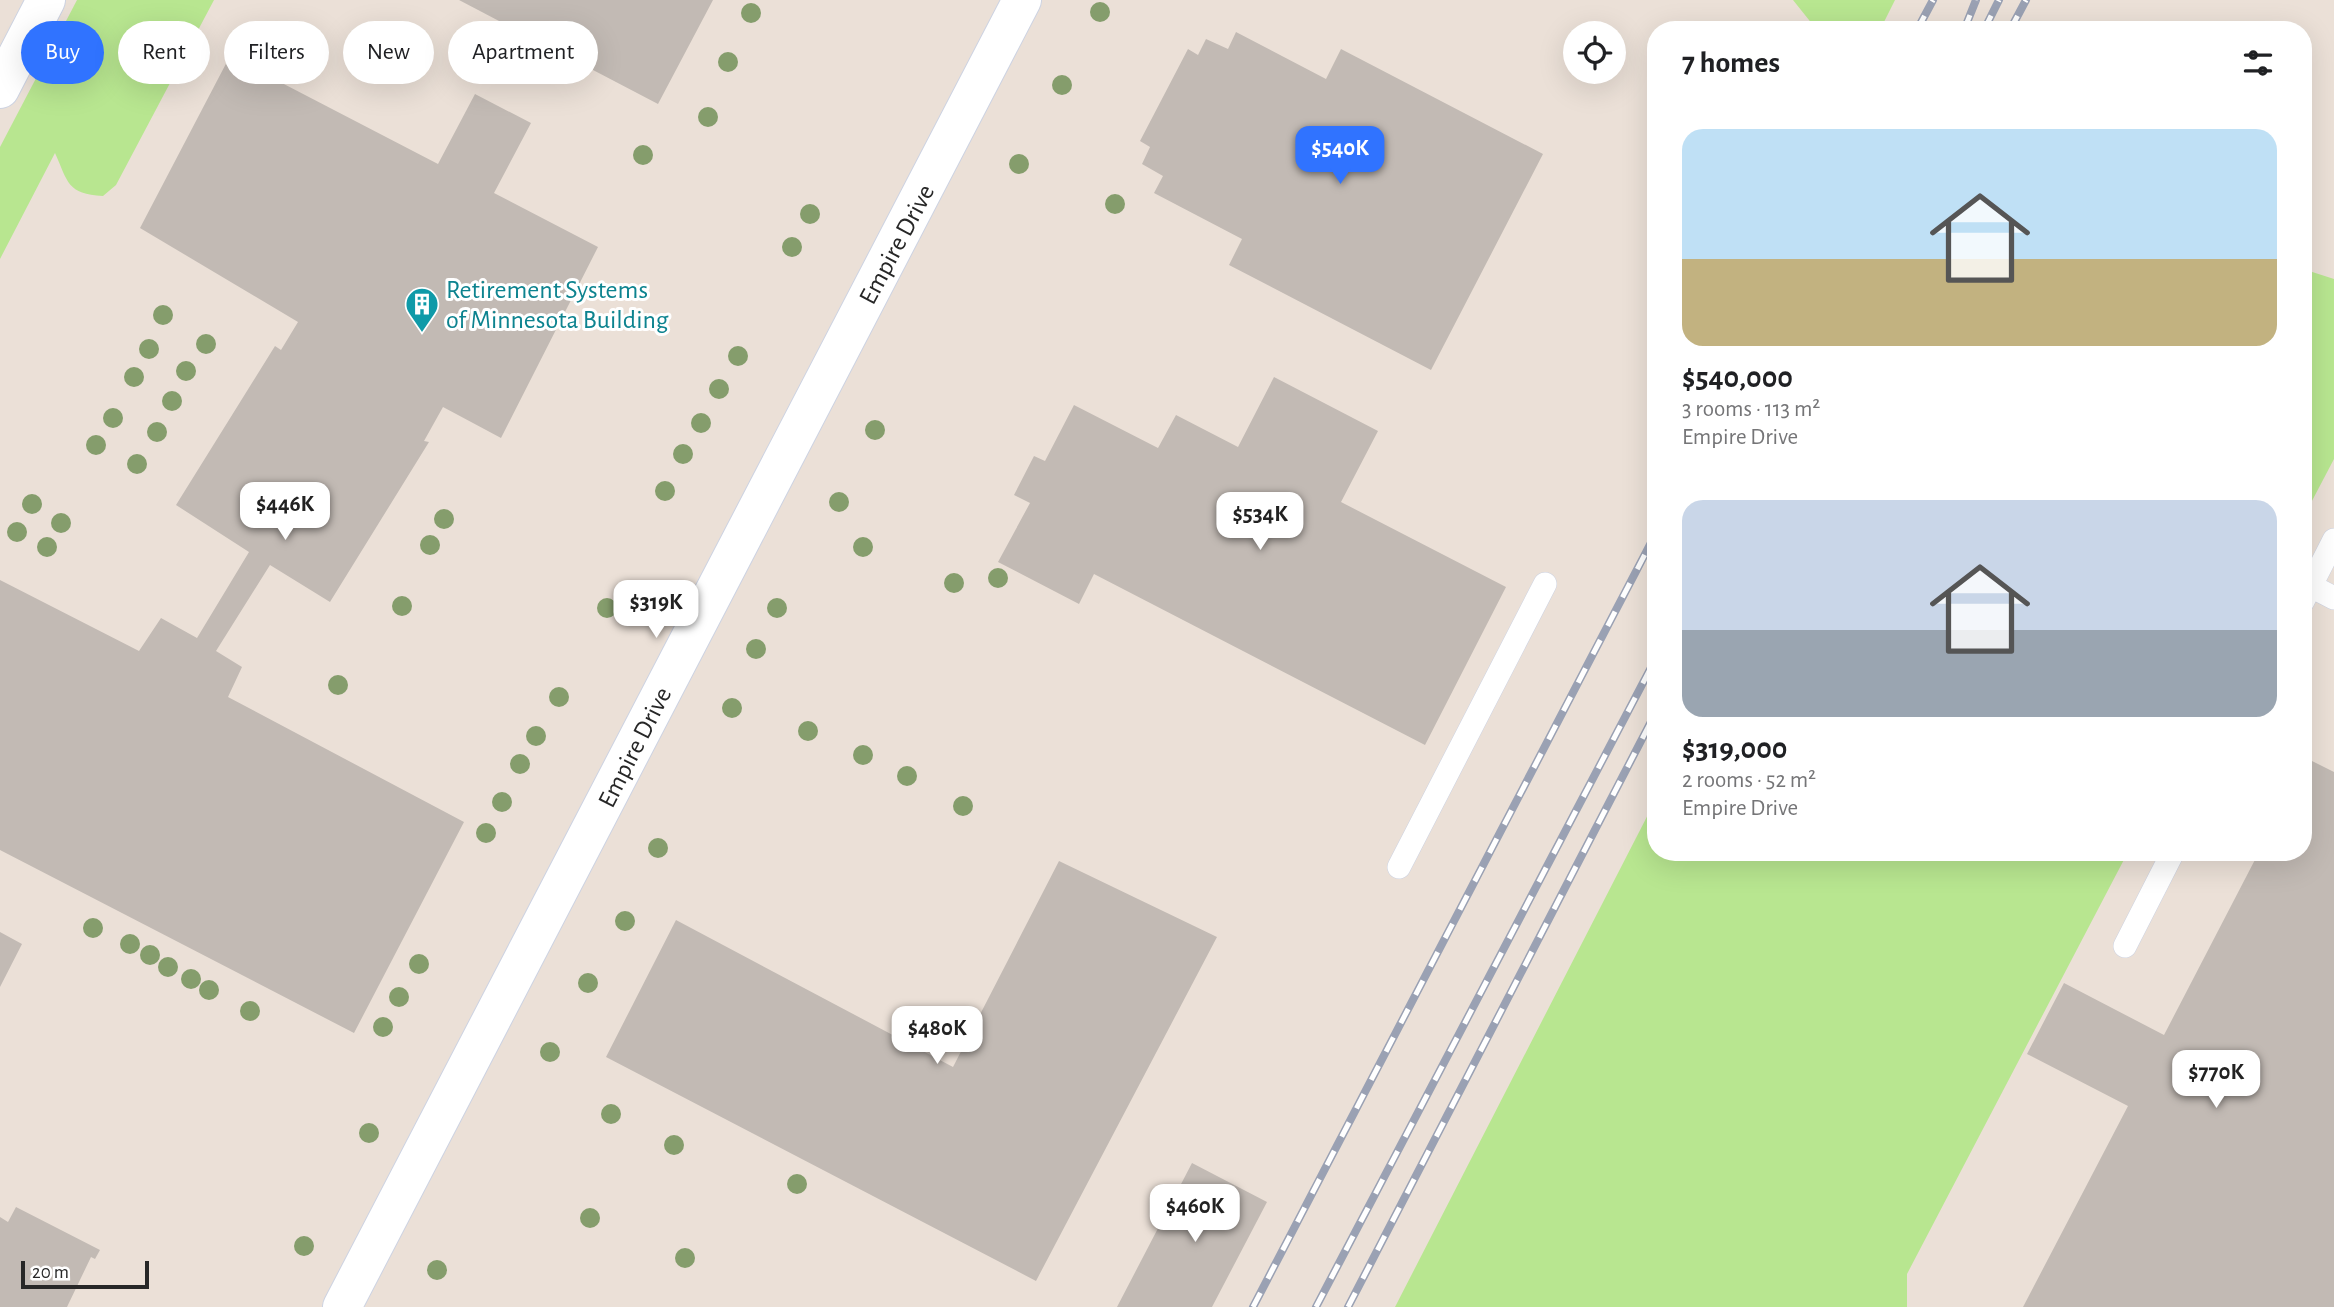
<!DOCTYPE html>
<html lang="en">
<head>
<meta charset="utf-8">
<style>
  :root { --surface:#fff; --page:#f6f6f6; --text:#202124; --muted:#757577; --accent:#3073ff }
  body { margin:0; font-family:"Alegreya Sans",sans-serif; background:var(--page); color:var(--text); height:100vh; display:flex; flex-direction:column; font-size:26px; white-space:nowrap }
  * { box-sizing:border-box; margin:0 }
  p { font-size:23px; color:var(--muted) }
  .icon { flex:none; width:38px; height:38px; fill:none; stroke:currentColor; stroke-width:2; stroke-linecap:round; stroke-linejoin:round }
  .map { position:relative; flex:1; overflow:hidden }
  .panel { position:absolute; left:1647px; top:21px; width:665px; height:840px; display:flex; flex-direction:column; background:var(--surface); border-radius:28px; box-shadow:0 7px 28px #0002 }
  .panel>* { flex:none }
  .top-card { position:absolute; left:21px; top:21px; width:665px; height:63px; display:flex; gap:14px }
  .buttons { position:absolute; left:1563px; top:21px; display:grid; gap:14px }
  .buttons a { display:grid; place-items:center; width:63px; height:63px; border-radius:50%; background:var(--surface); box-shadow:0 7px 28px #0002; font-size:35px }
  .scale { position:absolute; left:21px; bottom:18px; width:128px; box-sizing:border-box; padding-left:7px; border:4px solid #272727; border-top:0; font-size:19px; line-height:24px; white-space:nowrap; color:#272727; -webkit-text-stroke:5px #fff; paint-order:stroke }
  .price { position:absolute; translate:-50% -60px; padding:0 16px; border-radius:14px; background:#fff; color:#222; font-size:23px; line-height:46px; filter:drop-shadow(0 2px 4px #0008) }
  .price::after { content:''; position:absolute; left:50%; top:42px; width:21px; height:16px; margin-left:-10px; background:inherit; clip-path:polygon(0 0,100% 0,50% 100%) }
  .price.current { background:var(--accent); color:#fff }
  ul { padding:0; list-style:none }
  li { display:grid; align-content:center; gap:14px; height:371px; padding:0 35px }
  li span { display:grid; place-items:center; height:217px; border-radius:21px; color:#555 }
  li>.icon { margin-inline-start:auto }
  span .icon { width:126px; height:126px; fill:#fffc; stroke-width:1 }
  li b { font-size:30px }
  h2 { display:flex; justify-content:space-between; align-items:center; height:84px; padding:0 35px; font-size:30px }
  .pill { padding:0 24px; border-radius:32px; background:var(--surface); box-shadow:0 7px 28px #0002; font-size:24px; line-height:63px }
  .pill.current { background:var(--accent); color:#fff }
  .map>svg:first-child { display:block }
  .green { fill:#b8e690 }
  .building { fill:#c2bab4 }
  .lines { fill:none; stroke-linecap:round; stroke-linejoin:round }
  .lane-casing { stroke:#cdd3e2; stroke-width:24 }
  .street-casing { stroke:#cdd3e2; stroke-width:40 }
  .secondary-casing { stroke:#cdd3e2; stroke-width:40 }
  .lane { stroke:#fff; stroke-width:23 }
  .street { stroke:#fff; stroke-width:38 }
  .secondary { stroke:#fff; stroke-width:38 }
  .rail-casing { stroke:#9aa1b3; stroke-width:8 }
  .rail { stroke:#fff; stroke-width:5; stroke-dasharray:16; stroke-linecap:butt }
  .tree { fill:#859d6c }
  .labels { text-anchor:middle; stroke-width:6; stroke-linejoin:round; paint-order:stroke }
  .street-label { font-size:26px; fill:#272727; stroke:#fff }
  .culture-label { font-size:26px; fill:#0d838f; stroke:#fff; text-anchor:start }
</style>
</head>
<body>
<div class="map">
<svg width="2334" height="1307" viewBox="0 0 2334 1307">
  <rect width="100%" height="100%" fill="#ebe0d7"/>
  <!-- green -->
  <path class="green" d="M77,0h137l-98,185 -13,11c-36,-2 -35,-14 -48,-43l-55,106v-112z
    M1793,0h102l-15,30h-63z
    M2303,269l31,10v180l-31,59z
    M1655,801l1,51h472l-221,422v33h-512z"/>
  <!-- building -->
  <path class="building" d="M459,0h254l-55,104z
    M1236,32l90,47 15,-30 202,105 -112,216 -202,-105 13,-26 -88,-46 9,-17 -21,-12 8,-17 -10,-6 48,-92 10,6 8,-16 22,10z
    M230,56l208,108 37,-70 56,29 -37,70 104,54 -97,191 -58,-31 -19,34 5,1 -99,160 -60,-37 -54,86 26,16 -14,30 236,125 -110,211 -354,-183v-270l139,71 22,-33 36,20 52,-86 -73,-47 99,-159 6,4 17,-28 -158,-94z
    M1274,377l104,54 -37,71 165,85 -81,158 -331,-171 -15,30 -81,-42 32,-59 -16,-8 20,-39 11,5 29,-56 84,43 18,-33 62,32z
    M2308,759l26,13v535h-311l105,-201 -101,-52 37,-71 100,52 95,-183h44v-84z
    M1059,861l158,76 -181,344 -430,-224 70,-137 277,147z
    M0,932l22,12 -22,43z
    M1192,1163l75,39 -55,105h-95z
    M16,1207l84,43 -5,9 -4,-2 -24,50h-67v-90l8,5z"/>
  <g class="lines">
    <defs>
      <path id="lane" d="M2311,586l23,12
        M2303,601l31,-61
        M1399,867l146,-283
        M2125,946l48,-94"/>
      <path id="street" d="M342,1307l680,-1307"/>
      <path id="secondary" d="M0,89l46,-89"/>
    </defs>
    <!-- lane casing -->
    <use href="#lane" class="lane-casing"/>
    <!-- street casing -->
    <use href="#street" class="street-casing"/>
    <!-- secondary casing -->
    <use href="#secondary" class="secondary-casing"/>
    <!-- lane -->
    <use href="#lane" class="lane"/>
    <!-- street -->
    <use href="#street" class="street"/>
    <!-- secondary -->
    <use href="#secondary" class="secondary"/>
    <defs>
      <path id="rail" d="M1917,30l16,-30
        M1964,30l12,-30
        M1984,30l15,-30
        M2010,30l16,-30
        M1253,1307l403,-774
        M1316,1307l340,-649
        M1348,1307l308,-595"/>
    </defs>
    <!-- rail casing -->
    <use href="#rail" class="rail-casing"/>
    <!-- rail -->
    <use href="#rail" class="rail"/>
  </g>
  <!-- trees -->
  <g class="tree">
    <circle cx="1100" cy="12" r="10"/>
    <circle cx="751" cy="13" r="10"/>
    <circle cx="728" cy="62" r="10"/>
    <circle cx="1062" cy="85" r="10"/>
    <circle cx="708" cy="117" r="10"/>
    <circle cx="643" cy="155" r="10"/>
    <circle cx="1019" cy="164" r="10"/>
    <circle cx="1115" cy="204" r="10"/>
    <circle cx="810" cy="214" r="10"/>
    <circle cx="792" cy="247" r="10"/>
    <circle cx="163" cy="315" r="10"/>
    <circle cx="206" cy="344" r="10"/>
    <circle cx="149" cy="349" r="10"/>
    <circle cx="738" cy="356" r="10"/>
    <circle cx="186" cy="371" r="10"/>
    <circle cx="134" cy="377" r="10"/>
    <circle cx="719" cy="389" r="10"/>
    <circle cx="172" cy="401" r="10"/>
    <circle cx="113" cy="418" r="10"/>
    <circle cx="701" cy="423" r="10"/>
    <circle cx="875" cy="430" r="10"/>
    <circle cx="157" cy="432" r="10"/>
    <circle cx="96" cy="445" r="10"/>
    <circle cx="683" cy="454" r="10"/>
    <circle cx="137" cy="464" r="10"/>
    <circle cx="665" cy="491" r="10"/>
    <circle cx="839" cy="502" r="10"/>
    <circle cx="32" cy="504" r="10"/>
    <circle cx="444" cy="519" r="10"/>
    <circle cx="61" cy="523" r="10"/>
    <circle cx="17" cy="532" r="10"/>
    <circle cx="430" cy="545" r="10"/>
    <circle cx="47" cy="547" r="10"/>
    <circle cx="863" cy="547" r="10"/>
    <circle cx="998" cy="578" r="10"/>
    <circle cx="954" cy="583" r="10"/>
    <circle cx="402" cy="606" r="10"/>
    <circle cx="607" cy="608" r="10"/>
    <circle cx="777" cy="608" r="10"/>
    <circle cx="756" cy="649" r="10"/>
    <circle cx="338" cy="685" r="10"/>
    <circle cx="559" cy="697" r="10"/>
    <circle cx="732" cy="708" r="10"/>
    <circle cx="808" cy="731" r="10"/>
    <circle cx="536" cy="736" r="10"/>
    <circle cx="863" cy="755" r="10"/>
    <circle cx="520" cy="764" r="10"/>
    <circle cx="907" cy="776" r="10"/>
    <circle cx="502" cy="802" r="10"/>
    <circle cx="963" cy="806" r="10"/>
    <circle cx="486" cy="833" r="10"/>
    <circle cx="658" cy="848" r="10"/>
    <circle cx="625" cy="921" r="10"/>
    <circle cx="93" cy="928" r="10"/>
    <circle cx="130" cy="944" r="10"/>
    <circle cx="150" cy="955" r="10"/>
    <circle cx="419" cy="964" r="10"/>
    <circle cx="168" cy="967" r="10"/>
    <circle cx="191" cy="979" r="10"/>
    <circle cx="588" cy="983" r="10"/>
    <circle cx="209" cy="990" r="10"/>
    <circle cx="399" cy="997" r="10"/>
    <circle cx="250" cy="1011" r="10"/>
    <circle cx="383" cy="1027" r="10"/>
    <circle cx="550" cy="1052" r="10"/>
    <circle cx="611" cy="1114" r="10"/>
    <circle cx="369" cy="1133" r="10"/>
    <circle cx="674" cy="1145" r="10"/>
    <circle cx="797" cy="1184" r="10"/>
    <circle cx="590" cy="1218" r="10"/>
    <circle cx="304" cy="1246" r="10"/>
    <circle cx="685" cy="1258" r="10"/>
    <circle cx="437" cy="1270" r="10"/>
  </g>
  <!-- icons -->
  <defs>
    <symbol id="building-pin" viewBox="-11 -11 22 30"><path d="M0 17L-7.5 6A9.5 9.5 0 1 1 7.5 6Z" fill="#0f9aa8" stroke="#fff"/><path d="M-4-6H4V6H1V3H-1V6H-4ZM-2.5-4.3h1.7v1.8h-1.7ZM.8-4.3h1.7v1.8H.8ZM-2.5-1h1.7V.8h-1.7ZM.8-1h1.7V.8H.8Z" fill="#fff"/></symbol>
  </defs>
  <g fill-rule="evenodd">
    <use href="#building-pin" x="403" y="285" width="38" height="52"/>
  </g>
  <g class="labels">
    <!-- street labels -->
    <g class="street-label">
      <text transform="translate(896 244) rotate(-62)" y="9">Empire Drive</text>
      <text transform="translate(634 747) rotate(-63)" y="9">Empire Drive</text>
    </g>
    <!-- culture labels -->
    <g class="culture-label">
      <text x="446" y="298">Retirement Systems<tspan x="446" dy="30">of Minnesota Building</tspan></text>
    </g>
  </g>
</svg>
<div class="buttons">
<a><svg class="icon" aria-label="locate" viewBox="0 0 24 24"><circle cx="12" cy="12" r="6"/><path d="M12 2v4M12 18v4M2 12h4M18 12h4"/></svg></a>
</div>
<div class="scale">20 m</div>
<b class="price current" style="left:1340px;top:186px">$540K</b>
<b class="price" style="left:285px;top:542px">$446K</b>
<b class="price" style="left:1260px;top:552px">$534K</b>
<b class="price" style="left:656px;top:640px">$319K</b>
<b class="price" style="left:937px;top:1066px">$480K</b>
<b class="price" style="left:2216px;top:1110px">$770K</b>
<b class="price" style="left:1195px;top:1244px">$460K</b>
<div class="top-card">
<a class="pill current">Buy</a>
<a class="pill">Rent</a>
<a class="pill">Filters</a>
<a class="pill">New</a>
<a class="pill">Apartment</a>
</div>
<section class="panel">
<h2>7 homes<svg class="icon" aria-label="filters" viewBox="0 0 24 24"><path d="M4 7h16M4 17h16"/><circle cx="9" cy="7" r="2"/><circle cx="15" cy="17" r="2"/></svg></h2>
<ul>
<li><span style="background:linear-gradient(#bfe0f5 60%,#c2b280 0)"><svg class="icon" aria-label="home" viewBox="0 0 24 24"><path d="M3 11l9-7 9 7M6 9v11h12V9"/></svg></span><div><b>$540,000</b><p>3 rooms · 113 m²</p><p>Empire Drive</p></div></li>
<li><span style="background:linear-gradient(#c9d6e8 60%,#9aa5b1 0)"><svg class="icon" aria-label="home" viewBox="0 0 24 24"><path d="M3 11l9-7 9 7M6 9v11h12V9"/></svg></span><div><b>$319,000</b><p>2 rooms · 52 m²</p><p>Empire Drive</p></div></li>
</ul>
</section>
</div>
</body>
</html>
